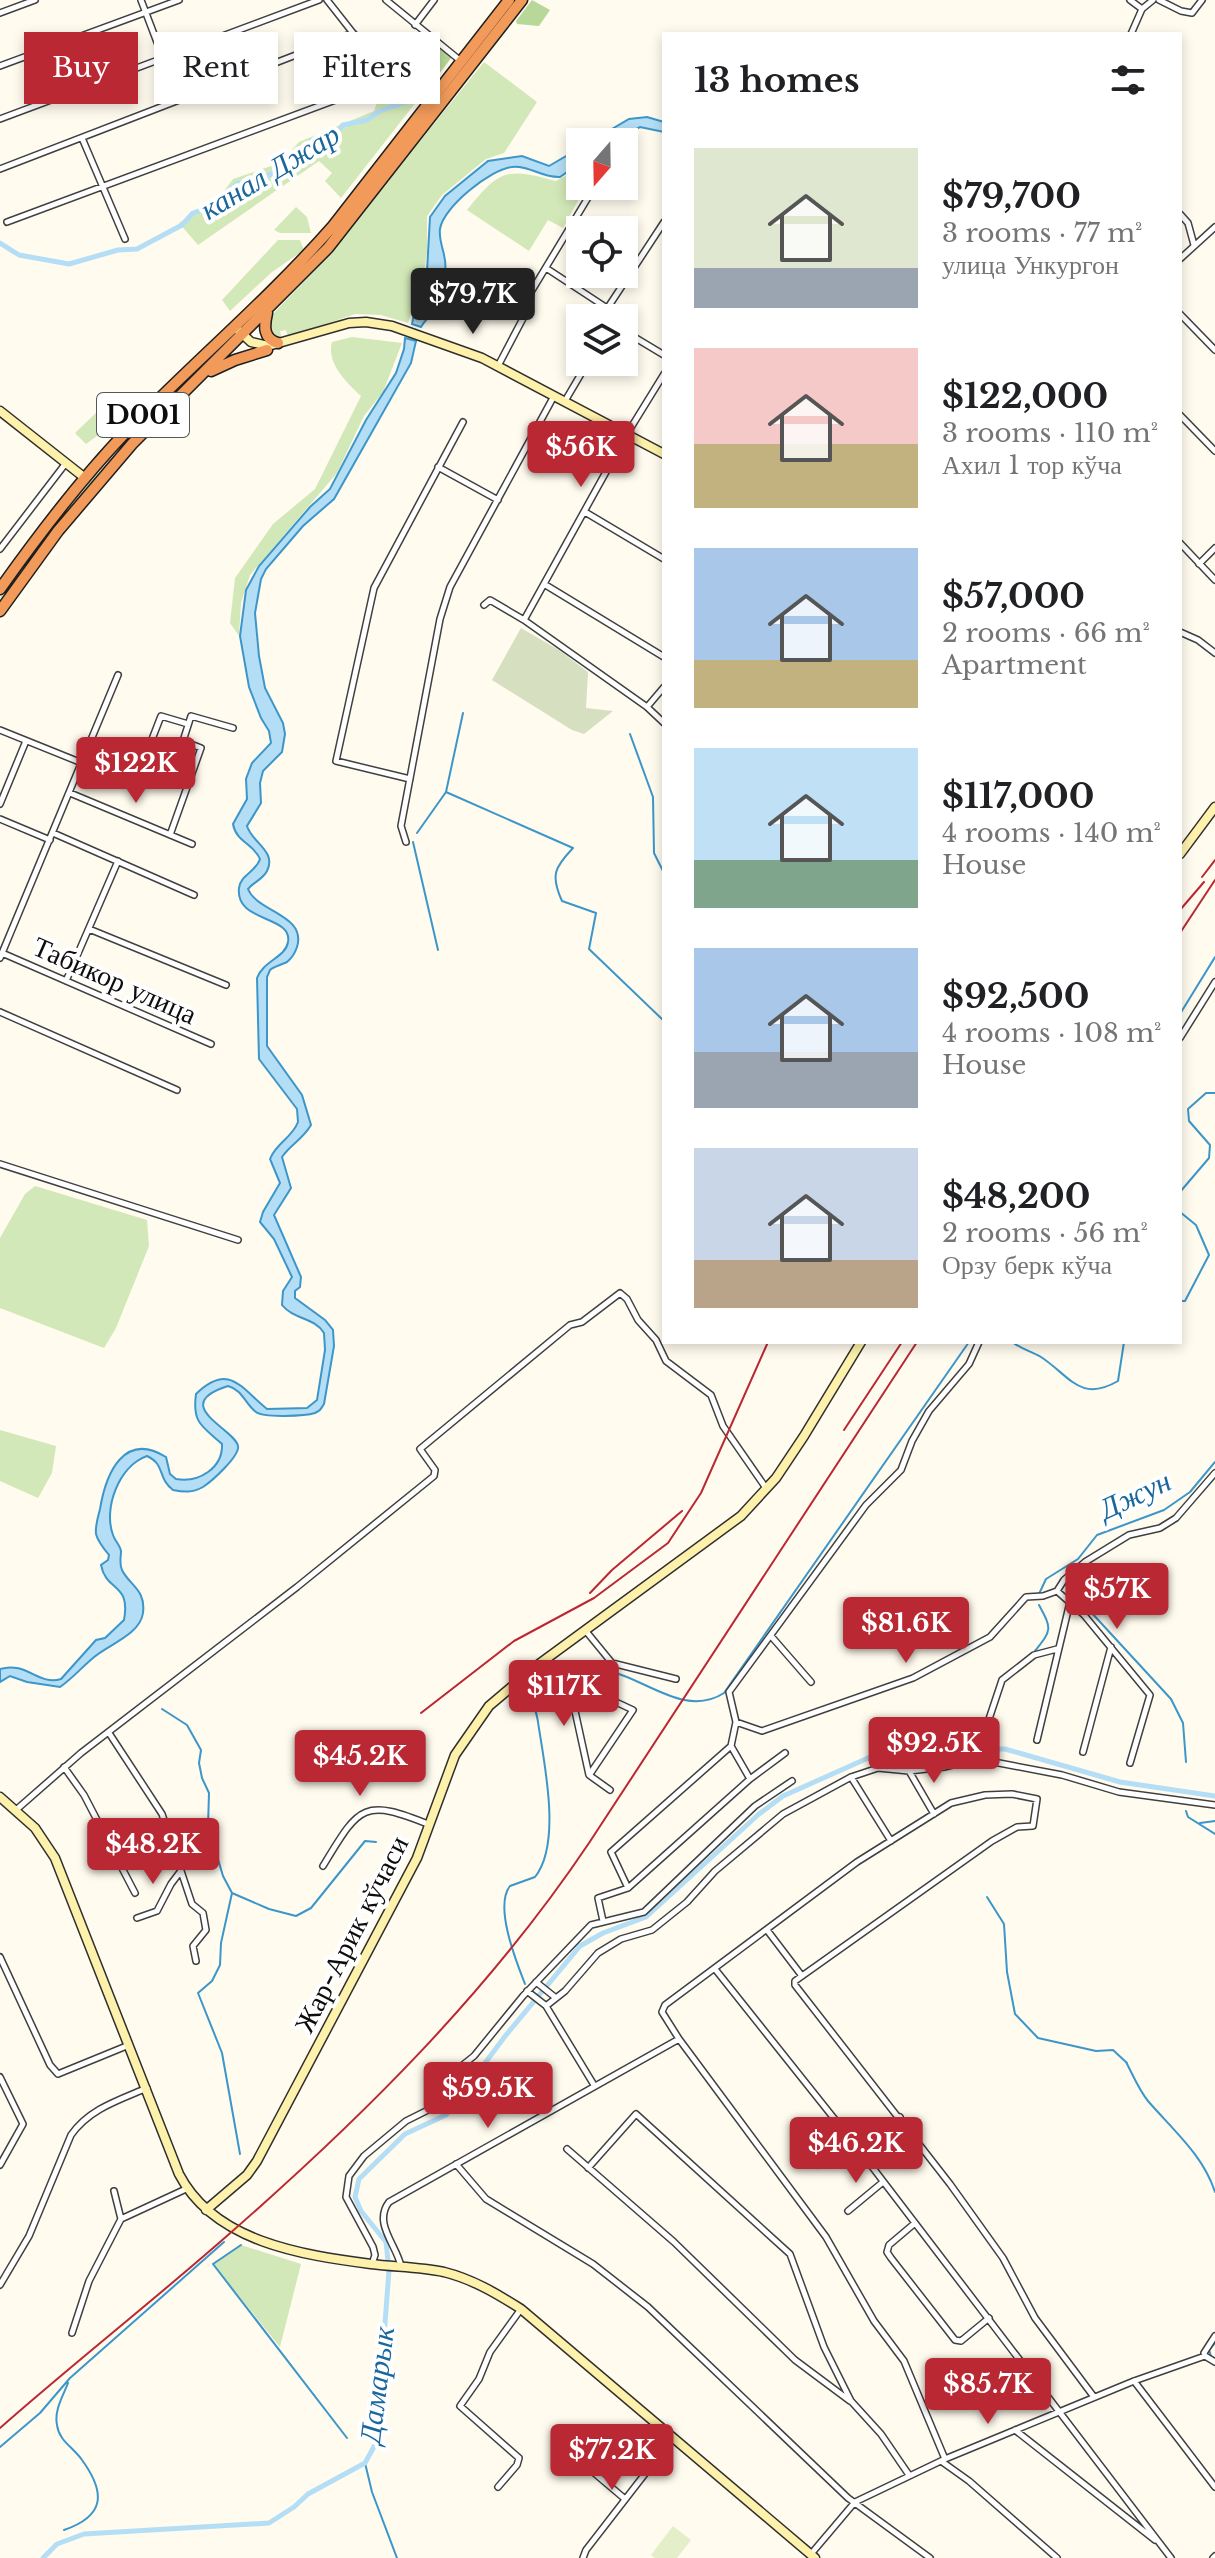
<!DOCTYPE html>
<html lang="en">
<head>
<meta charset="utf-8">
<style>
  :root { --surface:#fff; --page:#f6f6f6; --text:#202124; --muted:#757577; --accent:#ba2834 }
  body { margin:0; font-family:"Libre Baskerville",serif; background:var(--page); color:var(--text); height:100vh; display:flex; flex-direction:column; font-size:30px; white-space:nowrap }
  * { box-sizing:border-box; margin:0 }
  p { font-size:26px; color:var(--muted) }
  .icon { flex:none; width:44px; height:44px; fill:none; stroke:currentColor; stroke-width:2; stroke-linecap:round; stroke-linejoin:round }
  .map { position:relative; flex:1; overflow:hidden }
  .side { position:absolute; left:662px; top:32px; width:520px; height:1312px; display:flex; flex-direction:column; background:var(--surface); border-radius:0px; box-shadow:0 4px 12px #0003 }
  .side>* { flex:none }
  .banner { position:absolute; left:24px; top:32px; width:518px; height:72px; display:flex; gap:16px }
  .needle { width:52px; rotate:200deg }
  .controls { position:absolute; left:566px; top:128px; display:grid; gap:16px }
  .controls a { display:grid; place-items:center; width:72px; height:72px; border-radius:0px; background:var(--surface); box-shadow:0 4px 12px #0003; font-size:40px }
  .price { position:absolute; translate:-50% -68px; padding:0 18px; border-radius:8px; background:var(--accent); color:#fff; font-size:26px; line-height:52px; filter:drop-shadow(0 2px 4px #0008) }
  .price::after { content:''; position:absolute; left:50%; top:48px; width:24px; height:18px; margin-left:-12px; background:inherit; clip-path:polygon(0 0,100% 0,50% 100%) }
  .price.active { background:#222; color:#fff }
  ul { padding:0; list-style:none }
  li { display:flex; align-items:center; gap:24px; height:200px; padding:0 32px }
  li span { display:grid; place-items:center; flex:none; width:224px; height:160px; border-radius:0px; color:#555 }
  li>.icon { margin-inline-start:auto }
  span .icon { width:96px; height:96px; fill:#fffc; stroke-width:1 }
  li b { font-size:34px }
  h2 { display:flex; justify-content:space-between; align-items:center; height:96px; padding:0 32px; font-size:34px }
  .pill { padding:0 28px; border-radius:0px; background:var(--surface); box-shadow:0 4px 12px #0003; font-size:28px; line-height:72px }
  .pill.active { background:var(--accent); color:#fff }
  .map>svg:first-child { display:block }
  .green { fill:#d3e8b8 }
  .forest { fill:#b7d898 }
  .cemetery { fill:#d6e0c0 }
  .pitch { fill:#e4efca }
  .water { fill:#b4def5; stroke:#3c96ca; stroke-width:2 }
  .lines { fill:none; stroke-linecap:round; stroke-linejoin:round }
  .stream { stroke:#3c96ca; stroke-width:2 }
  .canal { stroke:#b4def5; stroke-width:5 }
  .street-casing { stroke:#404040; stroke-width:8 }
  .secondary-casing { stroke:#2f2f2f; stroke-width:11 }
  .highway-casing { stroke:#1e1e1e; stroke-width:13 }
  .street { stroke:#fff; stroke-width:5 }
  .secondary { stroke:#fdf1ab; stroke-width:8 }
  .highway { stroke:#f19a5a; stroke-width:10 }
  .rail { stroke:#ba2834; stroke-width:2 }
  .labels { text-anchor:middle; stroke-width:8; stroke-linejoin:round; paint-order:stroke }
  .shield { fill:#fff; stroke:#565656; stroke-width:2 }
  .shield-label { font-size:26px; font-weight:bold; fill:#0d0d0d }
  .street-label { font-size:28px; fill:#0d0d0d; stroke:#fff }
  .water-label { font-size:30px; font-style:italic; fill:#19679c; stroke:#fff }
</style>
</head>
<body>
<div class="map">
<svg width="1215" height="2558" viewBox="0 0 1215 2558">
  <rect width="100%" height="100%" fill="#fffbee"/>
  <!-- green -->
  <path class="green" d="M484,62l53,40 -33,51 -18,6 -44,36 -15,21v36l-3,20 -16,51 -27,-8 -26,-1 -67,23 -2,-7 -6,1 2,8 -12,-5 -1,-16 48,-50z
    M401,81l26,7 -86,110 -16,-17 7,-8 -13,-12 -121,84 -19,-22 42,-28 12,-16 47,-16 19,-21 75,-31 3,-9 26,-12z
    M580,168v18h6l-23,42 -15,-8 -19,31 -62,-41c32,-40 39,-43 89,-29z
    M296,207l11,10 4,16h-31l-6,-3z
    M278,240h22l4,10 -32,22 -42,39 -8,-11z
    M229,336l3,2 -127,129 -105,136c0,-17 23,-38 33,-52 62,-79 125,-144 196,-215z
    M352,337l50,6 -19,49 -19,24 -27,57 -87,102 -9,28 -2,33 -9,-13 5,-45 38,-54 42,-35 46,-93c-14,-13 -35,-33 -29,-54z
    M100,409l15,14 -29,21 -11,-11z
    M35,1186l112,34 2,26 -33,82 -12,20 -104,-40v-70l25,-44z
    M0,1430l56,16 -4,27 -14,25 -38,-17z
    M241,2245l60,19 -21,83 -67,-83z"/>
  <!-- forest -->
  <path class="forest" d="M532,0l18,10 -11,16 -22,-2 -1,-3z
    M436,46l16,11 -16,21 -28,-3 18,-22z"/>
  <!-- cemetery -->
  <path class="cemetery" d="M521,628l38,22 29,22 -2,36 27,3 -29,23 -12,-4 -80,-50z"/>
  <!-- pitch -->
  <path class="pitch" d="M673,2526l18,14 -14,18h-22l-4,-3z"/>
  <!-- water -->
  <path class="water" d="M647,117l17,5v10l-24,-5 -30,15h-20l39,-23z
    M580,148v15l-20,14c-18,1 -31,-12 -48,-10 -21,2 -69,40 -72,62 -2,14 8,28 5,42 -2,11 -5,26 -10,36 -3,8 -10,13 -14,20l-9,-3 8,-39 7,-14 3,-54 15,-21 43,-35 34,-5 27,10z
    M405,338l11,3 -5,22 -77,136 -31,27 -37,43 -5,10 -6,34 4,43 6,32 18,35 2,11 -3,18 -19,19 -3,12 1,20 -14,23c5,17 30,25 20,45 -4,8 -13,11 -19,18 9,23 59,26 49,58 -2,6 -5,11 -10,15 -6,3 -12,4 -17,8l-3,7v69l35,49 9,30c-8,14 -21,20 -29,32l9,31 -17,27 27,62 -1,10 -5,4v7l30,22 8,10 1,16 -10,58c-4,6 -3,6 -9,9 -9,3 -52,5 -59,-1 -11,-8 -13,-22 -28,-26 -60,19 7,43 10,60 2,10 -26,35 -35,41 -10,6 -20,5 -30,3 -16,-12 -7,-25 -26,-34 -28,10 -44,52 -34,79 2,6 7,10 8,16 0,6 -2,13 1,19 7,15 24,19 21,43 -3,22 -36,32 -50,45 -12,10 -20,20 -33,29l-33,-5 -17,-6 -10,6v-13c27,-8 38,17 61,10l35,-39 9,-2 19,-18c7,-38 -18,-28 -23,-55l7,-5 1,-5c-5,-6 -11,-13 -13,-21 -1,-8 2,-17 4,-25 6,-36 24,-78 66,-52l4,17 6,5c23,4 47,-11 46,-35 -20,-18 -30,-21 -26,-50 33,-32 45,-6 71,15l40,-1 10,-8 8,-50 -1,-17c-10,-16 -30,-13 -42,-28l1,-14 9,-14 -18,-38 -14,-17 3,-10 17,-29 -10,-24c6,-16 22,-21 28,-37l-1,-13 -38,-50 -2,-81c6,-17 29,-21 31,-36 5,-27 -53,-19 -49,-54 2,-14 17,-16 21,-29 -6,-15 -24,-17 -27,-35l14,-25 -1,-20 6,-16 19,-20 -2,-12 -8,-13 -12,-31 -9,-51 6,-46 13,-24 51,-59 20,-18 36,-69 30,-47 8,-24z"/>
  <g class="lines">
    <!-- stream -->
    <path class="stream" d="M630,734l23,63 1,56 10,20
      M446,792l127,56c-18,19 -23,27 -11,53l34,12 -7,36 75,72
      M417,833l29,-41 17,-79
      M413,842l25,108
      M1180,1014l35,-57
      M1180,1192l29,-34 1,-13 -21,-24 -1,-12 18,-16h9
      M1180,1212l16,13 13,30 -24,46h-5
      M1012,1342c9,7 19,9 29,15 29,19 39,46 77,24l6,-39
      M1066,1585l105,114 12,24 3,39
      M1039,1594l7,-15 32,-20 19,-24 67,-25 26,-18 25,-30
      M1035,1651c17,-21 17,-22 4,-46
      M613,1672c36,10 74,45 111,21l245,-351
      M162,1709l25,16 14,25 -2,13 3,15 7,15 -1,33 15,50 9,17 37,16 27,7 15,-8 54,-67 11,1
      M1186,1811l2,6 27,17
      M1200,1823l15,-2
      M232,1893l-11,50 -1,22 -8,16 -14,12 24,60 18,101
      M987,1897l17,27 3,48 8,42 23,24 58,13 17,-1 14,13
      M525,1984c-9,-23 -31,-78 -15,-98l25,-9c27,-34 9,-114 3,-155 -1,-8 -5,-17 -4,-25 1,-9 7,-15 14,-20l55,-8
      M1126,2062c7,13 13,28 22,39 25,29 55,54 67,91
      M241,2245l-28,19 134,174
      M1215,2343l-6,7 2,6 4,3
      M0,2447l40,-34 30,-35 154,-136
      M365,2463l7,29 25,66
      M64,2530c41,-14 42,-37 18,-70 -9,-13 -23,-19 -25,-35 -3,-15 6,-29 11,-42"/>
    <!-- canal -->
    <path class="canal" d="M0,243l19,12 50,9 49,-14 19,-1 45,-24 11,-12 26,-9 5,-10 14,-11h11l37,-15 15,-19 14,-11 20,-4 8,-9 24,-5 13,-9 26,-9
      M43,2558l14,-14 27,-10 185,-11 25,-16 14,-13 57,-31 11,-20 13,-173 -3,-28 -25,-31 -6,-14 4,-18 46,-45 41,-19 60,-80 74,-89 23,-13 43,-16 113,-103 24,-18 94,-42h19l33,8 42,-13h34l115,33 95,14"/>
    <defs>
      <path id="street" d="M141,0l38,100
        M327,0l26,33 40,38 7,5 39,11
        M386,0l76,62
        M1130,0l12,9 -11,25
        M1159,0l22,11 11,2 10,-13
        M1142,9l11,-9
        M0,13l35,-13
        M415,25l19,-25
        M0,66l179,-66
        M0,119l319,-119
        M82,138l43,101
        M0,169l353,-136
        M1180,214l8,9 6,22
        M7,222l393,-146
        M1180,259l35,-32
        M546,268l61,40
        M1180,314l35,36
        M601,318l63,-96
        M624,331l40,24
        M498,366l31,-59 2,-15 64,-106
        M565,401l23,-39
        M1180,415l35,36
        M438,467l60,33
        M585,512l79,47
        M1180,543l35,37
        M0,549l66,-86
        M1199,564l16,-16
        M544,584l120,73
        M484,605l6,-5 34,20 123,87 17,16
        M524,620l103,-186 37,-60
        M1180,632l18,8 17,13
        M647,707l17,-20
        M0,730l82,33
        M87,751l69,28
        M139,773l22,-57 27,8
        M410,779l-74,-18 38,-173 89,-166
        M70,793l122,51
        M0,804l26,-63
        M0,819l50,21
        M53,833l141,62
        M170,835l31,-87 -18,-7 8,-25 42,12
        M406,842l-5,-16 39,-207 10,-32 104,-191
        M89,929l137,56
        M2,953l209,91
        M0,958l118,-283
        M66,981l52,-120
        M0,1012l177,78
        M1180,1038l35,-56
        M0,1164l238,76
        M1057,1591l27,24 66,80 -20,68
        M585,1630l27,33 64,16
        M771,1636l40,46
        M736,1722l26,9 151,-53 77,-41 36,-40 17,-1 14,-5 7,-11 21,-18 44,-27 31,-7 16,-10 39,-45
        M986,1728l16,-48 32,-25 23,-6
        M109,1733l53,81 30,90 11,9 3,17 -13,16 3,15
        M1037,1740l33,-138
        M731,1746l19,33
        M1083,1752l28,-105
        M64,1767l20,28 51,98
        M909,1771l25,43
        M590,1774l43,-64 -30,-14
        M851,1777l40,64
        M610,1790l-21,-15 -14,-64 5,-11 23,-4 9,-33
        M16,1810l65,-57 216,-166 137,-111 1,-6 -15,-21 150,-124 12,-3 38,-29 7,6 11,21 18,20 10,21 45,34 12,31 43,62
        M323,1866c36,-59 39,-69 107,-41
        M628,1888l-17,-36 120,-106 5,-24 -7,-30 137,-187 35,-35 11,-29 17,-30 40,-47 10,-22
        M137,1918l20,-7 14,-27 9,-12
        M603,1921l-5,-23 30,-10 122,-109 35,-26
        M767,1930l35,46
        M0,1957l50,108 8,9 71,-29
        M715,1969l145,182 311,407
        M536,1982l20,16
        M527,1991l18,14
        M0,2077l23,47 -23,41
        M594,2085l-48,-79 19,-15 33,-38 23,-14 31,-9 35,-28 28,-31 68,-57 68,-37 27,-9 31,3 35,-4 34,-8 84,16 57,17 96,13
        M567,2149l107,93 121,118 55,41
        M860,2151l40,-34
        M456,2164l30,35 107,65 55,43 200,191 82,60
        M818,2165l34,-24
        M588,2168l48,-54 154,140 34,93 27,54 30,33 28,41
        M114,2191l7,28
        M848,2211l35,-29
        M915,2223l-26,22 -2,7 4,6 64,82 6,1 28,-23
        M372,2264l3,-9 -2,-8 -27,-50 3,-21 15,-20 42,-35 26,-13 11,-11 16,-29 15,-12 49,-60 68,-71 53,-13 111,-106 37,-25
        M401,2266c-5,-22 -28,-43 -12,-64l290,-163
        M0,2285l29,-49 42,-101c18,-26 48,-35 76,-47
        M72,2333l17,-52 32,-62 65,-30
        M1205,2356l-1,-3 11,-17
        M1134,2381l81,106
        M1015,2430l140,110
        M585,2447l7,24 33,28
        M945,2459l-41,-98 -30,-40 -48,-84 -147,-198 -17,-27 3,-7 192,-143 94,-59 34,-8 27,-1 25,5 -4,27 -16,1 -25,14 -190,135 -7,5v4l155,199 53,74 32,60 59,79
        M941,2461l28,20 88,77
        M498,2487l19,-22 2,-7 -59,-52 19,-27 11,-27 31,-43
        M811,2554l44,-52 90,-43 189,-78 71,-25 10,6
        M583,2558l3,-8 86,-111
        M1213,2558l2,-2"/>
      <path id="secondary" d="M238,330l13,12 17,4 81,-23 17,-1 26,4 90,32 182,96
        M0,411l85,67
        M1180,854l35,-47
        M0,1797l35,31 20,30 124,316c35,68 123,81 192,90 24,3 49,3 73,8 28,7 52,21 77,37l294,249
        M206,2210l41,-35 10,-14 160,-303 38,-103 34,-49 46,-39 206,-151 35,-38 28,-42 57,-94"/>
      <path id="highway" d="M267,313c-3,13 -4,26 11,30
        M211,371l24,-11 32,-10
        M0,589c39,-55 79,-108 126,-157 68,-70 143,-133 207,-206l176,-226
        M0,611l58,-80 74,-87 196,-196 194,-248"/>
    </defs>
    <!-- street casing -->
    <use href="#street" class="street-casing"/>
    <!-- secondary casing -->
    <use href="#secondary" class="secondary-casing"/>
    <!-- highway casing -->
    <use href="#highway" class="highway-casing"/>
    <!-- street -->
    <use href="#street" class="street"/>
    <!-- secondary -->
    <use href="#secondary" class="secondary"/>
    <!-- highway -->
    <use href="#highway" class="highway"/>
    <!-- rail -->
    <path class="rail" d="M1202,877l13,-17
      M1180,910l24,-28
      M1180,933l35,-53
      M844,1430l58,-88
      M590,1593l22,-23 70,-59
      M421,1713l93,-72 80,-43 74,-55 33,-50 67,-151
      M0,2428c75,-66 153,-127 228,-193 135,-118 261,-243 361,-392l328,-501"/>
  </g>
  <g class="labels">
    <!-- shield labels -->
    <rect class="shield" x="97" y="393" width="92" height="44" rx="6"/>
    <g class="shield-label">
      <text x="143" y="424">D001</text>
    </g>
    <!-- street labels -->
    <g class="street-label">
      <text transform="translate(115 980) rotate(24)" y="10">Табикор улица</text>
      <text transform="translate(351 1934) rotate(-63)" y="10">Жар-Арик кўчаси</text>
    </g>
    <!-- water labels -->
    <g class="water-label">
      <text transform="translate(270 172) rotate(-31)" y="10">канал Джар</text>
      <text transform="translate(1135 1495) rotate(-25)" y="10">Джун</text>
      <text transform="translate(377 2385) rotate(-83)" y="10">Дамарык</text>
    </g>
  </g>
</svg>
<div class="controls">
<a><svg class="needle" viewBox="-14 -14 28 28"><path d="M0-13l5 13h-10z" fill="#e53935"/><path d="M0 13l5-13h-10z" fill="#757577"/></svg></a>
<a><svg class="icon" aria-label="locate" viewBox="0 0 24 24"><circle cx="12" cy="12" r="6"/><path d="M12 2v4M12 18v4M2 12h4M18 12h4"/></svg></a>
<a><svg class="icon" aria-label="layers" viewBox="0 0 24 24"><path d="M12 4l9 5-9 5-9-5zM3 14l9 5 9-5"/></svg></a>
</div>
<b class="price active" style="left:473px;top:336px">$79.7K</b>
<b class="price" style="left:581px;top:489px">$56K</b>
<b class="price" style="left:136px;top:805px">$122K</b>
<b class="price" style="left:1117px;top:1631px">$57K</b>
<b class="price" style="left:906px;top:1665px">$81.6K</b>
<b class="price" style="left:564px;top:1728px">$117K</b>
<b class="price" style="left:934px;top:1785px">$92.5K</b>
<b class="price" style="left:360px;top:1798px">$45.2K</b>
<b class="price" style="left:153px;top:1886px">$48.2K</b>
<b class="price" style="left:488px;top:2130px">$59.5K</b>
<b class="price" style="left:856px;top:2185px">$46.2K</b>
<b class="price" style="left:988px;top:2426px">$85.7K</b>
<b class="price" style="left:612px;top:2492px">$77.2K</b>
<div class="banner">
<a class="pill active">Buy</a>
<a class="pill">Rent</a>
<a class="pill">Filters</a>
</div>
<section class="side">
<h2>13 homes<svg class="icon" aria-label="filters" viewBox="0 0 24 24"><path d="M4 7h16M4 17h16"/><circle cx="9" cy="7" r="2"/><circle cx="15" cy="17" r="2"/></svg></h2>
<ul>
<li><span style="background:linear-gradient(#dfe7d0 75%,#9aa5b1 0)"><svg class="icon" aria-label="home" viewBox="0 0 24 24"><path d="M3 11l9-7 9 7M6 9v11h12V9"/></svg></span><div><b>$79,700</b><p>3 rooms · 77 m²</p><p>улица Ункургон</p></div></li>
<li><span style="background:linear-gradient(#f6c9c9 60%,#c2b280 0)"><svg class="icon" aria-label="home" viewBox="0 0 24 24"><path d="M3 11l9-7 9 7M6 9v11h12V9"/></svg></span><div><b>$122,000</b><p>3 rooms · 110 m²</p><p>Ахил 1 тор кўча</p></div></li>
<li><span style="background:linear-gradient(#a9c7e8 70%,#c2b280 0)"><svg class="icon" aria-label="home" viewBox="0 0 24 24"><path d="M3 11l9-7 9 7M6 9v11h12V9"/></svg></span><div><b>$57,000</b><p>2 rooms · 66 m²</p><p>Apartment</p></div></li>
<li><span style="background:linear-gradient(#bfe0f5 70%,#7fa58c 0)"><svg class="icon" aria-label="home" viewBox="0 0 24 24"><path d="M3 11l9-7 9 7M6 9v11h12V9"/></svg></span><div><b>$117,000</b><p>4 rooms · 140 m²</p><p>House</p></div></li>
<li><span style="background:linear-gradient(#a9c7e8 65%,#9aa5b1 0)"><svg class="icon" aria-label="home" viewBox="0 0 24 24"><path d="M3 11l9-7 9 7M6 9v11h12V9"/></svg></span><div><b>$92,500</b><p>4 rooms · 108 m²</p><p>House</p></div></li>
<li><span style="background:linear-gradient(#c9d6e8 70%,#b9a48a 0)"><svg class="icon" aria-label="home" viewBox="0 0 24 24"><path d="M3 11l9-7 9 7M6 9v11h12V9"/></svg></span><div><b>$48,200</b><p>2 rooms · 56 m²</p><p>Орзу берк кўча</p></div></li>
</ul>
</section>
</div>
</body>
</html>
